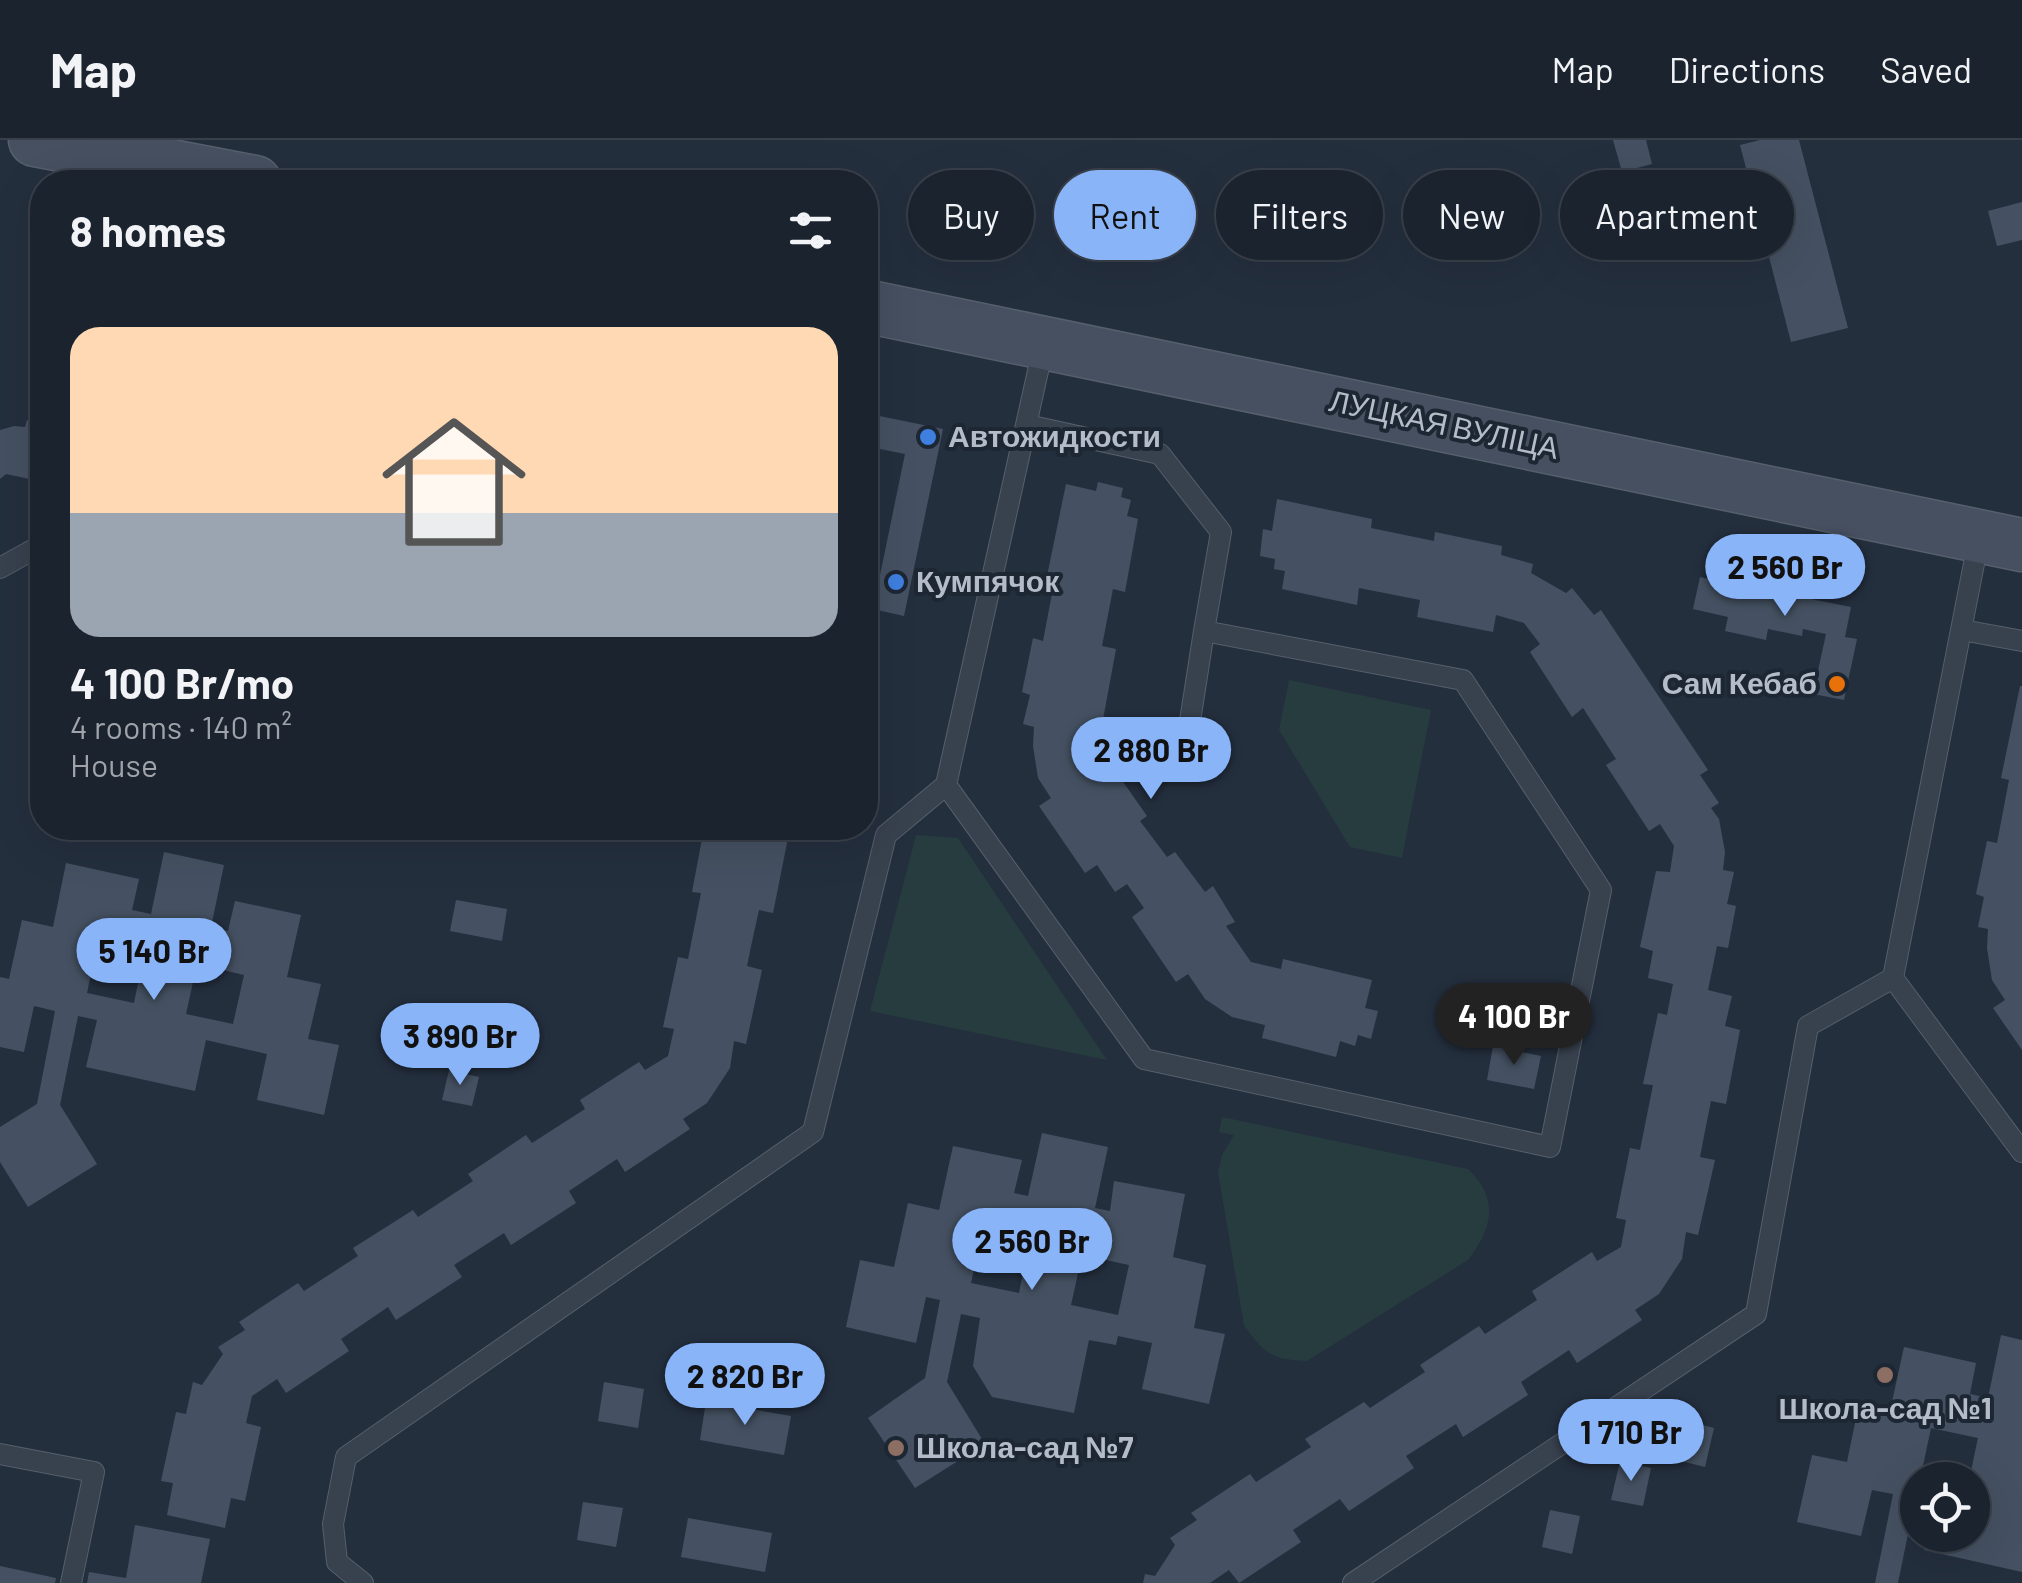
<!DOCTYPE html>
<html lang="en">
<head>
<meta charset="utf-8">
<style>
  :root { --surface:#1b232e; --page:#242b36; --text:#f1f3f6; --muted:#a0a4aa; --line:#39404a; --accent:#8ab4f8 }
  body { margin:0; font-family:Barlow,sans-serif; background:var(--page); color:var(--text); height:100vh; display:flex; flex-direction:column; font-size:38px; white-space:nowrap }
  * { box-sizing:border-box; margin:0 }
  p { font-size:32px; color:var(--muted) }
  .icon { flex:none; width:55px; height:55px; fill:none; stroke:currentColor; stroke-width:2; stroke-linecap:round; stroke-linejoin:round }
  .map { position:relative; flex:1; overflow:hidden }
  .side { position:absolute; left:30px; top:30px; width:848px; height:670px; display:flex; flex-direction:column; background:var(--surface); border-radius:40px; box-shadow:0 10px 40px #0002,0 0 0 2px var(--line) }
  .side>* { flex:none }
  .banner { position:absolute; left:908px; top:30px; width:950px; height:90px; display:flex; gap:20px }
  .fabs { position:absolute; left:1900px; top:1322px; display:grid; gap:20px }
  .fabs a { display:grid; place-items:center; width:90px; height:90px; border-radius:50%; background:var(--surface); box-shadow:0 10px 40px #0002,0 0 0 2px var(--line); font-size:50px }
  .price { position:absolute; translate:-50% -85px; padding:0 22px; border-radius:35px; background:var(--accent); color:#111; font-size:32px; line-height:65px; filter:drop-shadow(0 2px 5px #0008) }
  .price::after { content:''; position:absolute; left:50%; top:60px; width:30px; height:22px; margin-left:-15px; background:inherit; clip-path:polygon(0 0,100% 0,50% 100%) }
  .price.selected { background:#222; color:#fff }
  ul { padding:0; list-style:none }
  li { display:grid; align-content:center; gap:20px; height:530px; padding:0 40px }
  li span { display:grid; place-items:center; height:310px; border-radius:30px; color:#555 }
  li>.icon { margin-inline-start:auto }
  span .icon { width:180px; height:180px; fill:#fffc; stroke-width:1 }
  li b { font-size:42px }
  h2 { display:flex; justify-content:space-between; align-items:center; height:120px; padding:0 40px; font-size:42px }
  .tag { padding:0 35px; border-radius:45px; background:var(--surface); box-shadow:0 10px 40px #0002,0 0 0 2px var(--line); font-size:35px; line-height:90px }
  .tag.selected { background:var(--accent); color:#111 }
  header { display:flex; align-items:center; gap:60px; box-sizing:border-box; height:140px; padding:0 50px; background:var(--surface); border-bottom:2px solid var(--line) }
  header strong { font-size:48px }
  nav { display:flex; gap:55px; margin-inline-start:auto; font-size:35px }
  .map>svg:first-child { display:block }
  .green { fill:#263c3f }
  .building { fill:#455162; fill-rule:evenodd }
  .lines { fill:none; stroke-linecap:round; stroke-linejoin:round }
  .lane-casing { stroke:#565f6c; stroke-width:22 }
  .secondary-casing { stroke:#565f6c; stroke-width:55 }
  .lane { stroke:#38414e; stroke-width:20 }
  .secondary { stroke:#465061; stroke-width:52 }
  .shop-dot { fill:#3f7fe0; stroke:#1d2633; stroke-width:4 }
  .food-dot { fill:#e8710a; stroke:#1d2633; stroke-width:4 }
  .education-dot { fill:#8d6e63; stroke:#1d2633; stroke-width:4 }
  .labels { text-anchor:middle; stroke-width:8; stroke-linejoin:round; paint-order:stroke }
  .street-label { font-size:30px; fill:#b4bcc9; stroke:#1d2633 }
  .poi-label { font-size:30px; font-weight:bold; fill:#b4bcc9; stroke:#1d2633; text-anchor:start }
</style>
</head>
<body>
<header>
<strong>Map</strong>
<nav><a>Map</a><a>Directions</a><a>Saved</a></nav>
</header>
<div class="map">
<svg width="2022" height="1443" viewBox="0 0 2022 1443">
  <rect width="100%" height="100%" fill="#242f3e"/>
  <!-- green -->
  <path class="green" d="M1289,540l142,30 -29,148 -52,-11 -71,-117z
    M916,695l42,3 149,222 -237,-49z
    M1222,977l246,52c31,29 25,59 0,91l-161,101c-34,-1 -44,-8 -63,-36l-26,-153 4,-17 12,-20 -15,-3z"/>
  <!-- building -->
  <path class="building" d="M1613,0h33l6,24 -30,8z
    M1760,0h39l49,188 -57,14 -51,-197z
    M2022,62v38l-25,6 -9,-35z
    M865,273l78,16 -39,187 -31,-7 32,-155 -40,-8z
    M27,280l15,3v74l-11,-3 3,-14 -28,-6 -6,5v-49l14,-4 11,1z
    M1098,342l25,6 -2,9 10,3 -4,16 11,3 -13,73 -12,-3 -11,57 14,3 -14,76 -15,-4 -6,28 7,12 8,-5 10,13 6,-3 35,50 -7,5 27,36 8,-5 30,40 8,-6 22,36 -9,4 25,36 30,7 2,-10 89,21 -7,28 13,3 -7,28 -13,-4 -3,11 -15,-5 -4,16 -74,-19 3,-13 -33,-8 -27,-18 -17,-25 -12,8 -44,-65 12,-9 -17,-24 -12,8 -18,-27 -12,8 -46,-67 12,-8 -13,-20 -5,-32 1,-19 -11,-3 7,-29 -8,-3 11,-54 10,3 12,-63 -8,-2 19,-92 30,7z
    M1277,359l95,20 -1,9 63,13 1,-9 67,14 -1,9 32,9 -2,9 35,20 6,-5 22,27 7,-5 107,160 -8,5 19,28 -8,5 8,11 6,33 -2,18 11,2 -7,32 9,2 -8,42 -11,-2 -9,44 24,6 -7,30 15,4 -14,74 -15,-3 -6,30 -5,26 15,3 -17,75 -12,-3 -4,27 -23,35 -24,16 7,10 -65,43 -8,-13 -48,32 7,13 -65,42 -7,-13 -50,32 8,12 -65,43 -9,-12 -47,31 8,12 -62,41 -10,-13 -19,13h-67l2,-9 10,2 20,-31 -5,-7 27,-18 -6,-7 59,-39 6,8 55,-35 -6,-8 59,-37 6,6 55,-36 -5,-7 59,-39 6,8 52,-34 -5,-9 60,-39 5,9 24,-14 5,-27 -10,-2 14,-70 10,2 13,-65 -10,-1 15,-71 9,2 6,-31 -25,-6 5,-27 -13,-4 16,-76 14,1 4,-26 -14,-22 -11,7 -43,-66 10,-6 -33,-51 -11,9 -42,-65 10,-8 -16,-21 -28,-8 -3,17 -76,-15 3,-17 -61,-12 -2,17 -75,-16 3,-18 -11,-2 1,-10 -15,-3 3,-27 9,2z
    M1752,426l53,11 -4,20 50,10 -6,30 12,2 -13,61 -31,-6 13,-60 -23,-5 -1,7 -34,-7 -2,11 -41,-9 3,-14 -35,-8 7,-32 47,11z
    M2020,546h2v364l-29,-42 12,-8 -13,-20 -5,-32 1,-19 -10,-2 6,-30 -8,-3 11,-53 10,2 12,-63 -8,-2z
    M704,688h71l-2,7 15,3 -15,75 -14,-3 -6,27 -6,29 15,4 -16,74 -12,-3 -4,27 -23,35 -24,16 7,10 -65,43 -8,-13 -48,32 7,12 -65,42 -7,-12 -50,32 8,12 -66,43 -8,-13 -47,32 8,12 -63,42 -9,-14 -25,17 -6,27 15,4 -16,74 -14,-3 -6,30 -58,-13 6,-32 -12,-2 15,-69 10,2 7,-32 9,3 21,-31 -5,-7 27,-17 -6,-8 59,-39 6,8 54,-35 -5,-8 60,-38 5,7 55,-36 -5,-7 58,-39 6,8 53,-34 -5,-9 59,-38 6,8 23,-14 6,-27 -11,-2 15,-70 10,2 13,-66 -9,-1z
    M164,712l60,13 -13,62 17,4 7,-30 66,14 -14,62 34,7 -13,55 31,6 -15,70 -67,-15 10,-46 -61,-14 -11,51 -109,-24 11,-47 -19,-4 -18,89 37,59 -69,43 -28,-45v-35l37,-23 18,-93 -21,-5 -10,46 -24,-5v-70l9,2 13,-59 31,7 13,-64 73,16 -7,31 19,4zM97,803l47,10 -10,50 -47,-10zM197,824l47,11 -11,49 -47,-10z
    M456,760l51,9 -5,32 -52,-10z
    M1493,906l48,10 -7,33 -47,-9z
    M449,930l30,7 -7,29 -30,-6z
    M1042,993l66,14 -13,61 15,3 4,-30 71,13 -12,63 33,8 -12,63 31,6 -16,70 -67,-15 10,-46 -34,-7 -2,9 -27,-5 -15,73 -82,-16 -19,-31 7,-48 -19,-4 -14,68 38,62 -70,44 -47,-70 57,-40 15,-78 -14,-3 -10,46 -70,-16 14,-67 34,7 14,-64 31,7 14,-64 69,14 -8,33 14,3zM982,1093l47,10 -10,50 -48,-10zM1082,1115l47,10 -11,50 -47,-10z
    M2001,1195l21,5v232l-98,-22 3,-15h45v-55h-3l9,-42 -47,-10 -11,52h-2v20h-3l-17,83h-23l18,-89 -21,-4 -11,46 -64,-14 15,-67 35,7 12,-58 31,7 14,-64 72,16 -6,31 18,4z
    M604,1242l40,7 -6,39 -40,-7z
    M706,1261l85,15 -7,39 -84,-15z
    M1683,1280l31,8 -9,39 -32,-8z
    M1620,1321l31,7 -8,38 -32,-6z
    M583,1362l40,6 -7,39 -39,-7z
    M1550,1370l30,6 -8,38 -30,-7z
    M688,1378l84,15 -7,39 -84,-15z
    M135,1385l75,14 -9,44h-114l2,-11 37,6z
    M0,1426l56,12 -1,5h-55z"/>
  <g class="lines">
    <defs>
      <path id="lane" d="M0,428l36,-20 6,1
        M1962,490l60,11
        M1190,581l14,-90
        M946,645l198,274 406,88 51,-257 -138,-210 -259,-49 17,-99 -61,-78 -133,-29
        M1893,838l129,174
        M0,1314l94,18 -23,111
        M363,1443l-26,-21 -4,-38 13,-67 467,-325 73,-297 60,-50 98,-441
        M1353,1443l403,-269 52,-288 85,-48 86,-440"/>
      <path id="secondary" d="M35,0l220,42
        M865,166l1157,239"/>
    </defs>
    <!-- lane casing -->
    <use href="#lane" class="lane-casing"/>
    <!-- secondary casing -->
    <use href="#secondary" class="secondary-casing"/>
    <!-- lane -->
    <use href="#lane" class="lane"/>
    <!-- secondary -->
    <use href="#secondary" class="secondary"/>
  </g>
  <!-- markers -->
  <g class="shop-dot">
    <circle cx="928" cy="297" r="10"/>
    <circle cx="896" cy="442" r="10"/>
  </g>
  <circle class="food-dot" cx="1837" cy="544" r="10"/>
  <g class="education-dot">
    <circle cx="1885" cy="1235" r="10"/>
    <circle cx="896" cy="1308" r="10"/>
  </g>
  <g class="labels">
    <!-- street labels -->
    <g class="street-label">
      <text transform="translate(1444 285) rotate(12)" y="10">ЛУЦКАЯ ВУЛІЦА</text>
    </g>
    <!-- poi labels -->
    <g class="poi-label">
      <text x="948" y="307">Автожидкости</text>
      <text x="916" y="452">Кумпячок</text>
      <text x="1817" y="554" text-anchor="end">Сам Кебаб</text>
      <text x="1885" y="1279" text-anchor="middle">Школа-сад №1</text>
      <text x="916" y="1318">Школа-сад №7</text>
    </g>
  </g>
</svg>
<div class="fabs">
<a><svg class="icon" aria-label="locate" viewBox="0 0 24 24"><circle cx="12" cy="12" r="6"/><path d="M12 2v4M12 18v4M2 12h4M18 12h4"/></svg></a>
</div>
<b class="price" style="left:1785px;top:479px">2 560 Br</b>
<b class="price" style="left:1151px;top:662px">2 880 Br</b>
<b class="price" style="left:154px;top:863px">5 140 Br</b>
<b class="price selected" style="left:1514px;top:928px">4 100 Br</b>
<b class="price" style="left:460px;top:948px">3 890 Br</b>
<b class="price" style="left:1032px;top:1153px">2 560 Br</b>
<b class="price" style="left:745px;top:1288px">2 820 Br</b>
<b class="price" style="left:1631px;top:1344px">1 710 Br</b>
<div class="banner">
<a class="tag">Buy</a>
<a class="tag selected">Rent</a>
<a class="tag">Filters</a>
<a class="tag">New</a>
<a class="tag">Apartment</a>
</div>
<section class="side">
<h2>8 homes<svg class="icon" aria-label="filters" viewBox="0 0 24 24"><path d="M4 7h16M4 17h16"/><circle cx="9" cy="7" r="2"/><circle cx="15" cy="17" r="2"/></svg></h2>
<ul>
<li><span style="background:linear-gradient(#ffd9b3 60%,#9aa5b1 0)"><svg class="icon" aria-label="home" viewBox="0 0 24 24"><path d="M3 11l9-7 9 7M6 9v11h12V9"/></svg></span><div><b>4 100 Br/mo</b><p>4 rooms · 140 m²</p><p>House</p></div></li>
</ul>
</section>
</div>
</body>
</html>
